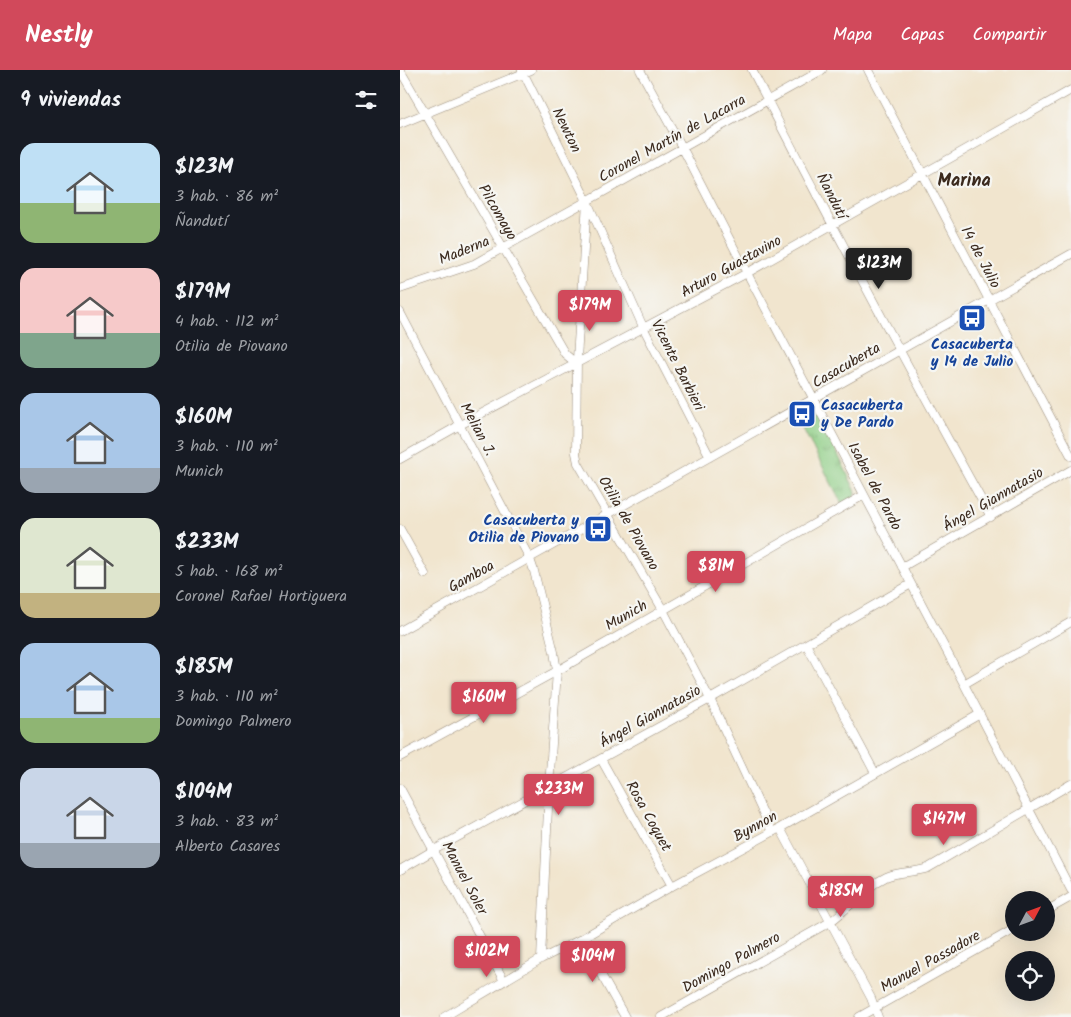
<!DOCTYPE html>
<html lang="es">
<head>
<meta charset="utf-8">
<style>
  :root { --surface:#171b24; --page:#242831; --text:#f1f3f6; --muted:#9ea1a6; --accent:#d1495b }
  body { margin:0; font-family:Kalam,sans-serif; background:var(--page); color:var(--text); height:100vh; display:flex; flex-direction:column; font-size:19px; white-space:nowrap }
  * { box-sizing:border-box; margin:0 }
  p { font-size:16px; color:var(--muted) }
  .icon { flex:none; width:28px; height:28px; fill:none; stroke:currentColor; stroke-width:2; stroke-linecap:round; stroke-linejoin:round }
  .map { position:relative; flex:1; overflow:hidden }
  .side { display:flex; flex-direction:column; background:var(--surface); width:400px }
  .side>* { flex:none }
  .needle { width:32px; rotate:49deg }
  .fabs { position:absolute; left:605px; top:821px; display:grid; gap:10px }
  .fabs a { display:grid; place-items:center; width:50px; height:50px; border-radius:50%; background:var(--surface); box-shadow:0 5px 20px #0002; font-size:25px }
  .price { position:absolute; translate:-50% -42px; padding:0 11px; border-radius:5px; background:var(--accent); color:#fff; font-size:16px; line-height:32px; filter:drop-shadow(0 1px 2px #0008) }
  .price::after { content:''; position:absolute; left:50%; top:30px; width:15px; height:11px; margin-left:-8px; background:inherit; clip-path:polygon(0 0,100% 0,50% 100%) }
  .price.selected { background:#222; color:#fff }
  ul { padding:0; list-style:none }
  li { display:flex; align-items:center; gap:15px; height:125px; padding:0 20px }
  li span { display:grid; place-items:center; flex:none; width:140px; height:100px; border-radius:15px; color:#555 }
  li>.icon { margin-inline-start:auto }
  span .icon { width:60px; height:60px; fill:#fffc; stroke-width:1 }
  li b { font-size:21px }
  h2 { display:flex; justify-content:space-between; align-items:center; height:60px; padding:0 20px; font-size:21px }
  header { display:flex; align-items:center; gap:30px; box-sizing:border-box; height:70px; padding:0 25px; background:var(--accent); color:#fff }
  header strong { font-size:24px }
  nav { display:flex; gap:28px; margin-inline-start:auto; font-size:18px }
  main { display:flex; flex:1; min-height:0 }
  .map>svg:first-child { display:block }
  .grass { fill:url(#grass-tufts); stroke:#647c51 }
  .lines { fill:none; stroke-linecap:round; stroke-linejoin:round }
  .minor-casing { stroke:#968876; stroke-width:9 }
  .minor { stroke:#fff; stroke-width:8 }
  .labels { text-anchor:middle; stroke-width:4.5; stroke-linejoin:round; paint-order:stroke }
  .street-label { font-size:15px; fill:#3b2a1e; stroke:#f6f6f2 }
  .transit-label { font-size:15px; font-weight:bold; fill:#164399; stroke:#f6f6f2 }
  .quarter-label { font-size:18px; font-weight:bold; fill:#3b2a1e; stroke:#f6f6f2 }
</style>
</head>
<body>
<header>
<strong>Nestly</strong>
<nav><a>Mapa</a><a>Capas</a><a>Compartir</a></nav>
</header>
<main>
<section class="side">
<h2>9 viviendas<svg class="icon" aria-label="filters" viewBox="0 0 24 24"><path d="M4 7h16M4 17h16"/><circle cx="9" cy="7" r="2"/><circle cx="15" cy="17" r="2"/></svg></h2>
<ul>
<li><span style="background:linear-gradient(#bfe0f5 60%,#8fb573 0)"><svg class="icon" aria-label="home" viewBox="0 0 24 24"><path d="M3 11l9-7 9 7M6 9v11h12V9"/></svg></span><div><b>$123M</b><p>3 hab. · 86 m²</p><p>Ñandutí</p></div></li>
<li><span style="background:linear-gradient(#f6c9c9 65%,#7fa58c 0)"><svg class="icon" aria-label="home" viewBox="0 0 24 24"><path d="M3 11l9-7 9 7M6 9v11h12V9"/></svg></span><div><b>$179M</b><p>4 hab. · 112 m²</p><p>Otilia de Piovano</p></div></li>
<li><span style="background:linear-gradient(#a9c7e8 75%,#9aa5b1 0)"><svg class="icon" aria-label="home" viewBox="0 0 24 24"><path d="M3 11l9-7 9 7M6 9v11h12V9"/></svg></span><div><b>$160M</b><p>3 hab. · 110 m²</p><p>Munich</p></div></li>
<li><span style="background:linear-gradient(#dfe7d0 75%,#c2b280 0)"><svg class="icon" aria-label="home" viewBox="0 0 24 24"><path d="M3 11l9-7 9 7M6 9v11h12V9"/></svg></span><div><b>$233M</b><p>5 hab. · 168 m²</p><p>Coronel Rafael Hortiguera</p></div></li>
<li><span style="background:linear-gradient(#a9c7e8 75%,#8fb573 0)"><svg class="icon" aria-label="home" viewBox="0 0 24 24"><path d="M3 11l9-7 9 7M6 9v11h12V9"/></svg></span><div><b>$185M</b><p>3 hab. · 110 m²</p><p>Domingo Palmero</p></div></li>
<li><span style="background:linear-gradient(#c9d6e8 75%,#9aa5b1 0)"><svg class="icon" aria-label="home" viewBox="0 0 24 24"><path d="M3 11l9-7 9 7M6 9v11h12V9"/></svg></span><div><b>$104M</b><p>3 hab. · 83 m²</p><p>Alberto Casares</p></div></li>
</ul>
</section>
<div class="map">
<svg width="671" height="947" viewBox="0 0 671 947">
  <defs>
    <pattern id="grass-tufts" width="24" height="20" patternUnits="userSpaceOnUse" patternTransform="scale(1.25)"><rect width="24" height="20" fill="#8dcd84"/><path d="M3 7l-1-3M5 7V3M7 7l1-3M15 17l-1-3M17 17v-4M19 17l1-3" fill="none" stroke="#74a76b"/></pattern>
  </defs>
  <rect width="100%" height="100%" fill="#f6f6f2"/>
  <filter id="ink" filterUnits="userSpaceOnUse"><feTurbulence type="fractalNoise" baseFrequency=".02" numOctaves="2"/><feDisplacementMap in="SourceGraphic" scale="10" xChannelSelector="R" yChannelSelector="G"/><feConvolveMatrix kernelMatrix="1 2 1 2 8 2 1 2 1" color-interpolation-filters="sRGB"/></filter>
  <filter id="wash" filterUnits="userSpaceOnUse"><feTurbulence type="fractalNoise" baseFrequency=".0096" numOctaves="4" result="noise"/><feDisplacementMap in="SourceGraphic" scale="20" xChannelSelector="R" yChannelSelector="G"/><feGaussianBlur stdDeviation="1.12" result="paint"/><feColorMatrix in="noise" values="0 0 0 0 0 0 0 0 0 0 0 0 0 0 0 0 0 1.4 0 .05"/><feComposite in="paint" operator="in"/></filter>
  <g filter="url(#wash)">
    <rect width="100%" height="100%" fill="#f1e5ce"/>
    <!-- grass -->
    <path class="grass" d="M410,340h6l2,3 38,79 -1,5 -13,7 -45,-87z"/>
  </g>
  <g filter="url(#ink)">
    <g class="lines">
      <defs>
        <path id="minor" d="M0,0l165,284 12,10
          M122,0l65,131 57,128 66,128
          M240,0l43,79 64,124 217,411 107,206
          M352,0c77,151 157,299 239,447
          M468,0l203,386
          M0,54l131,-54
          M187,131l-10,158 -1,94 2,10 85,147 47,89 62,133
          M0,219l74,-25 348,-194
          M0,242l130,247 4,12 20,81 3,19 -8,116 -8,172
          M0,389l60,-34 287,-152 324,-183
          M0,459l25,45
          M502,497l169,-97
          M0,561l671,-377
          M406,574l69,129
          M564,614l107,-62
          M0,687l157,-86 307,-176
          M201,689l71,127
          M0,718l104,193
          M380,758l91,170 7,19
          M0,800l34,-20 276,-151 201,-115
          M646,841l25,-14
          M181,869l44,78
          M44,947l97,-58 40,-20 91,-53 108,-58 200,-114
          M261,947l169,-95c20,-14 33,-34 56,-45 13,-6 28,-4 42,-9l143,-84
          M459,947l155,-88"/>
      </defs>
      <!-- minor casing -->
      <use href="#minor" class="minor-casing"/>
      <!-- minor -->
      <use href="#minor" class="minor"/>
    </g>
  </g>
  <!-- icons -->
  <defs>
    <symbol id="bus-square" viewBox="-11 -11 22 22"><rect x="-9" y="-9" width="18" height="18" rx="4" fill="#1a4fb4" stroke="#f6f6f2"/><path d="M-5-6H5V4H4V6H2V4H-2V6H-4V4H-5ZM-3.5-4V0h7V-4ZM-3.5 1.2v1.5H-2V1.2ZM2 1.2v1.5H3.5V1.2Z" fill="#fff"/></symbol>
  </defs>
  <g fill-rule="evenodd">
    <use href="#bus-square" x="556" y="232" width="32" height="32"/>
    <use href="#bus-square" x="386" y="328" width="32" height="32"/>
    <use href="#bus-square" x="182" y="443" width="32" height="32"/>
  </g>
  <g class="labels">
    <!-- street labels -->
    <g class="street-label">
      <text transform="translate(167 60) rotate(64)" y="5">Newton</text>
      <text transform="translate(272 68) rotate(-29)" y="5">Coronel Martín de Lacarra</text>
      <text transform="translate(432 126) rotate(63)" y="5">Ñandutí</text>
      <text transform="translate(98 142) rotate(60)" y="5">Pilcomayo</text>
      <text transform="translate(64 180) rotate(-22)" y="5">Maderna</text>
      <text transform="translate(581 187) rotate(62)" y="5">14 de Julio</text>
      <text transform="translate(331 196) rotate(-29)" y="5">Arturo Guastavino</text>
      <text transform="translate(278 295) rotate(63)" y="5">Vicente Barbieri</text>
      <text transform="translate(446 295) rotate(-30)" y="5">Casacuberta</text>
      <text transform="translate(78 359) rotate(62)" y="5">Melian J.</text>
      <text transform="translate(475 416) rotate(62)" y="5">Isabel de Pardo</text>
      <text transform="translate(593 429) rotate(-30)" y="5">Ángel Giannatasio</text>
      <text transform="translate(229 453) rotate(60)" y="5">Otilia de Piovano</text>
      <text transform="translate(71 506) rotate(-29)" y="5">Gamboa</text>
      <text transform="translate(226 545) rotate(-30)" y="5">Munich</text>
      <text transform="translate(250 646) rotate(-29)" y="5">Ángel Giannatasio</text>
      <text transform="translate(249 746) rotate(61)" y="5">Rosa Coquet</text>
      <text transform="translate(355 756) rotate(-29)" y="5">Bynnon</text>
      <text transform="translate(65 808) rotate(62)" y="5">Manuel Soler</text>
      <text transform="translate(530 891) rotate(-29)" y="5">Manuel Passadore</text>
      <text transform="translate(331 892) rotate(-29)" y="5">Domingo Palmero</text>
    </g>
    <!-- transit labels -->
    <g class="transit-label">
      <text x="572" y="279">Casacuberta<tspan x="572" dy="17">y 14 de Julio</tspan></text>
      <text x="421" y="340" text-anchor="start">Casacuberta<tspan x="421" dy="17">y De Pardo</tspan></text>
      <text x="179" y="455" text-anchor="end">Casacuberta y<tspan x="179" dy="17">Otilia de Piovano</tspan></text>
    </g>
    <!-- quarter labels -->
    <g class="quarter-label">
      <text x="564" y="116">Marina</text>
    </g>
  </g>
</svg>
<div class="fabs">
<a><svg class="needle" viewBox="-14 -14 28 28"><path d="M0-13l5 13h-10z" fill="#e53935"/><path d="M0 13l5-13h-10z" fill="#9ea1a6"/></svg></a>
<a><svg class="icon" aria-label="locate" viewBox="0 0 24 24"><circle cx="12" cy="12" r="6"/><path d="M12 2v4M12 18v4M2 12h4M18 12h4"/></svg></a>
</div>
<b class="price selected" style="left:479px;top:220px">$123M</b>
<b class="price" style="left:190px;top:262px">$179M</b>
<b class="price" style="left:316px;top:523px">$81M</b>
<b class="price" style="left:84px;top:654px">$160M</b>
<b class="price" style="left:159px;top:746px">$233M</b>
<b class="price" style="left:544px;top:776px">$147M</b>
<b class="price" style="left:441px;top:848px">$185M</b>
<b class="price" style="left:87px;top:908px">$102M</b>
<b class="price" style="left:193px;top:913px">$104M</b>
</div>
</main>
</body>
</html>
